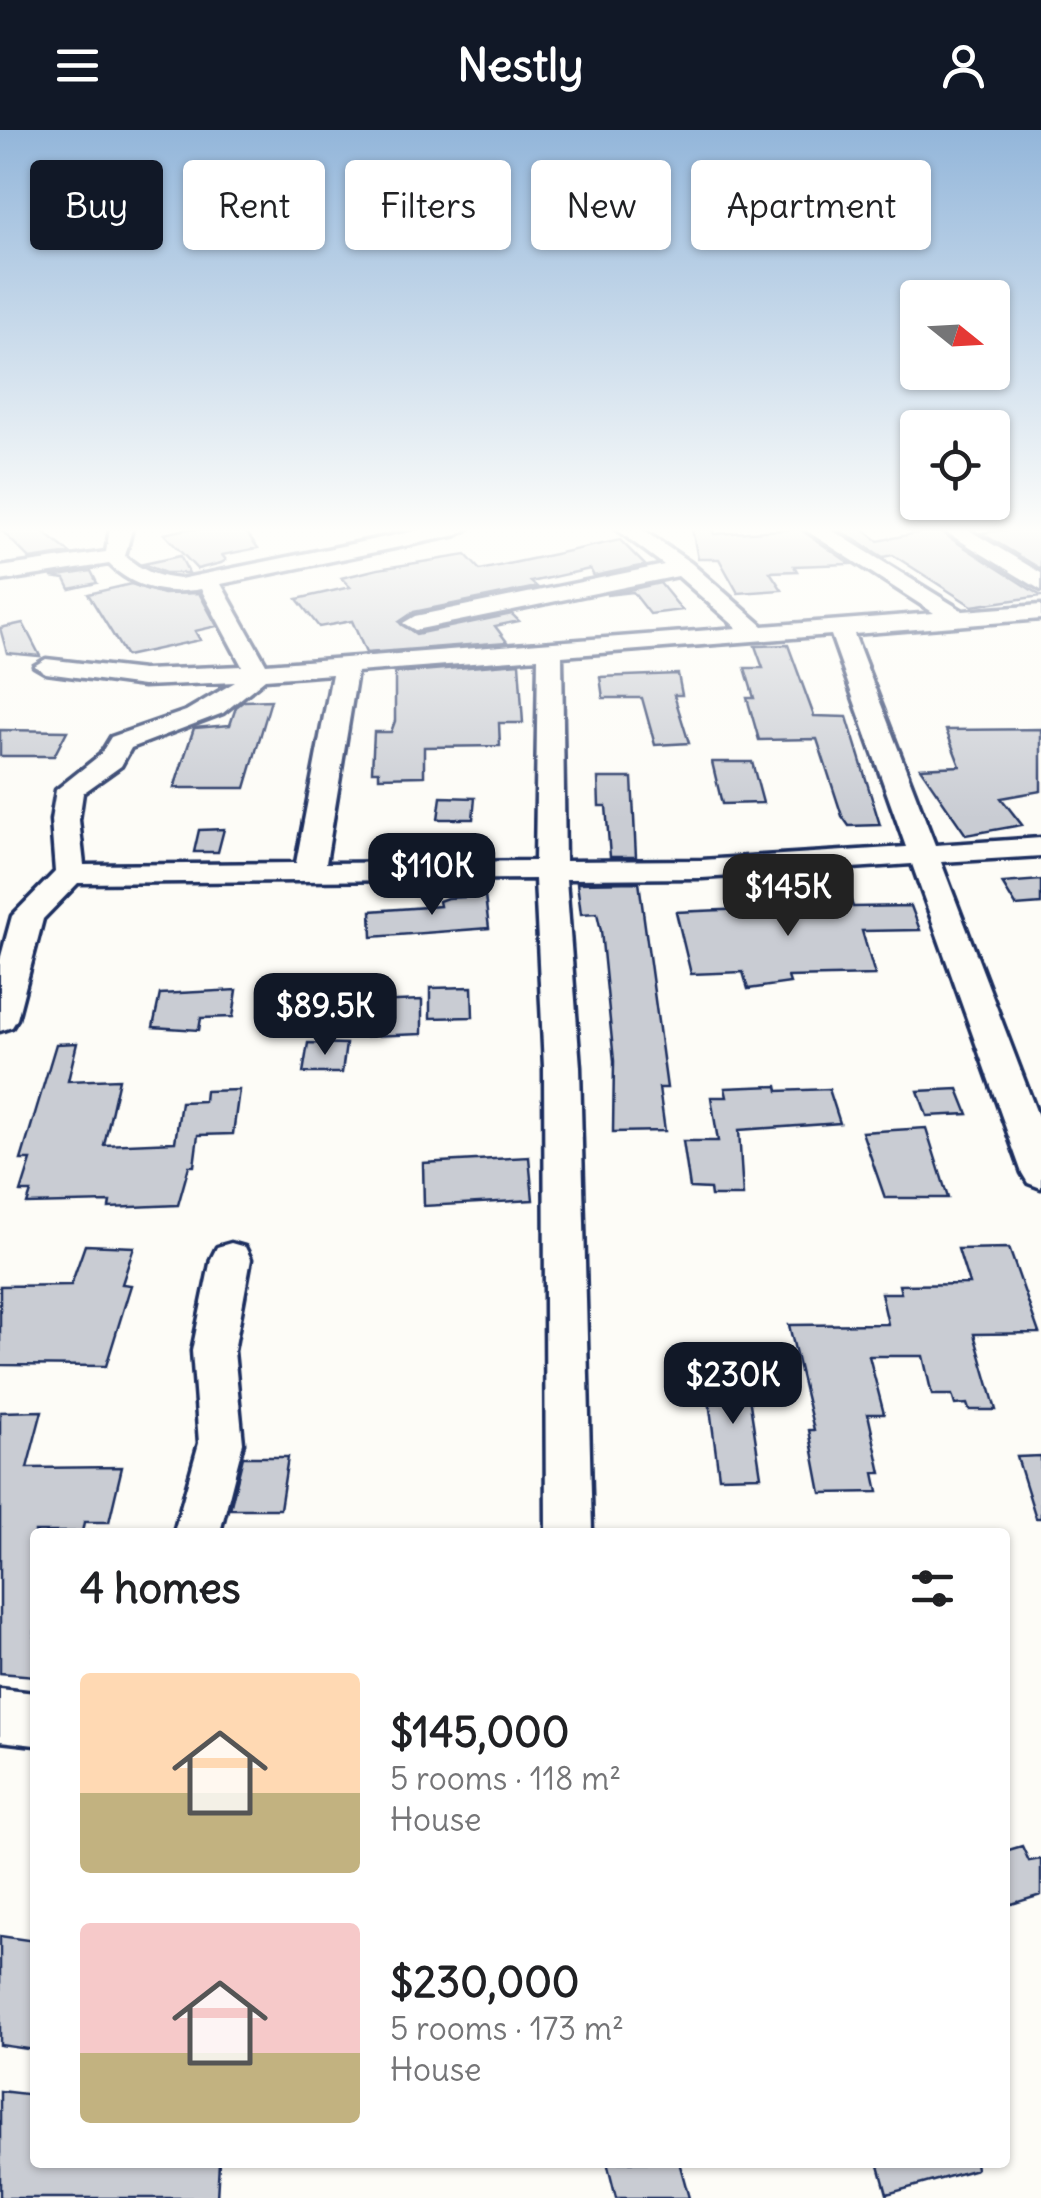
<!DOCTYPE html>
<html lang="en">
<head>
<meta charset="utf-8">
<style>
  :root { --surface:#fff; --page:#f6f6f6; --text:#202124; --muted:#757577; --accent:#111827 }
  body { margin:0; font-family:Delius,sans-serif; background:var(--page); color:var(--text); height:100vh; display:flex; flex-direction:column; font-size:38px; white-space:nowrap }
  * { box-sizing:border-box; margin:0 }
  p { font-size:32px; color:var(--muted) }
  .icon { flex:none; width:55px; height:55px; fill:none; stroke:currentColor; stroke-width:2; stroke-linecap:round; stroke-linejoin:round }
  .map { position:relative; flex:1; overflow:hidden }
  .sheet { position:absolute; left:30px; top:1398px; width:980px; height:640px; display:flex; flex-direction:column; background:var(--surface); border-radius:10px; box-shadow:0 2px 8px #0004 }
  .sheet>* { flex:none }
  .guide { position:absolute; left:30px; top:30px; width:982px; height:90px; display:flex; gap:20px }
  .needle { width:65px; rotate:108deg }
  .fabs { position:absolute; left:900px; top:150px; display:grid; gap:20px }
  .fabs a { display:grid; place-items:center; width:110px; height:110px; border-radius:10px; background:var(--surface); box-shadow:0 2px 8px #0004; font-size:50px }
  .price { position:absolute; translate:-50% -85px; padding:0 22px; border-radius:20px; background:var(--accent); color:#fff; font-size:32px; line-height:65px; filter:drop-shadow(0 2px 5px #0008) }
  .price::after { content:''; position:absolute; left:50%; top:60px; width:30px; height:22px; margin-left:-15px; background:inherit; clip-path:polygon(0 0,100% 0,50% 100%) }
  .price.on { background:#222; color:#fff }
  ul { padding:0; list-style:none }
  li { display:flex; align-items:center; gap:30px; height:250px; padding:0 50px }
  li span { display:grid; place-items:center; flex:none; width:280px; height:200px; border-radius:10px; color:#555 }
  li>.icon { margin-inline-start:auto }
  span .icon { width:120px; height:120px; fill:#fffc; stroke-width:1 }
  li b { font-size:42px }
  h2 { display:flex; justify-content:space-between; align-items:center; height:120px; padding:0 50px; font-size:42px }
  .tag { padding:0 35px; border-radius:10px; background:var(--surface); box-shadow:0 2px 8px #0004; font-size:35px; line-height:90px }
  .tag.on { background:var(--accent); color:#fff }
  header { display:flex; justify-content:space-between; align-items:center; height:130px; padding:0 50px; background:var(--accent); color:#fff; font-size:45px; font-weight:700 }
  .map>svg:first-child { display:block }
  .building { fill:#c9ccd3; stroke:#1b2f5e; stroke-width:2.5 }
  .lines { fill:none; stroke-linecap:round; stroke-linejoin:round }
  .minor-casing { stroke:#1b2f5e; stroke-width:7 }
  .minor { fill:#fdfcf7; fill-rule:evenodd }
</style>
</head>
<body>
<header><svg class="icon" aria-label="menu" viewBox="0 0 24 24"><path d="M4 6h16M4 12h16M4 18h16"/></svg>Nestly<svg class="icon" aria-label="person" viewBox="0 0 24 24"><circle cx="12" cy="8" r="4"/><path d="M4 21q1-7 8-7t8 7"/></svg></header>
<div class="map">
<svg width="1041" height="2068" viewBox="0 0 1041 2068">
  <rect width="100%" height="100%" fill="#fdfcf7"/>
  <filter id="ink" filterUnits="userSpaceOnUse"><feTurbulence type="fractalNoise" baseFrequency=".01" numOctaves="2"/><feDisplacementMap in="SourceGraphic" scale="20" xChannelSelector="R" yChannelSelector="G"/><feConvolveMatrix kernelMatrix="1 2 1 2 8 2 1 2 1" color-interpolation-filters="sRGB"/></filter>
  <g filter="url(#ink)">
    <!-- building -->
    <path class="building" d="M0,399h40l30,24 -40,6z
      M186,399h58l14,19 -36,7 4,5 -5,3 -24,6 -33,-35z
      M692,399h20l2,5 86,-5 51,35 -57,2 3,5 -27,1 12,18 -44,3 -19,-34h-21z
      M837,399h26l15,12 58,-12 105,67 -69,10 -79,-51 -10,2z
      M1014,399h27v40l-60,-36z
      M620,410l25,25 -51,11 -4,-7 -59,13 6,5 -123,25 -15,10 17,12 96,-20 7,7 -24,5 12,16 -141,11 -14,-32 -33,6 -22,-28 53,-12 -9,-9 37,-9 88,-14 14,15z
      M180,426l9,17h-24l-22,-9z
      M91,441l6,12 -27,6 -5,-10 -14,-2z
      M660,453l22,27 -32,4 -17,-22 -27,3z
      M131,454l32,10 36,-1 18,33 -22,5 5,9 -74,16 -38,-62z
      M23,493l17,33 -33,-3 -7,-25z
      M788,515l26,71 33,1 33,108 -31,1 -7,-10 -25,-77 -58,1 -12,-42h7l-9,-30h18l-8,-22z
      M519,533l4,60h-24l1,23 -76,1v29l-45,1v-6h-7l2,-39h17l4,-11v-48z
      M678,544l4,21h-8l15,48 -34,2 -13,-47h-39l-3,-21z
      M271,570l-26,88h-71l20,-60 36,-3 6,-18 8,-6z
      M1041,599v62l-40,7 21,27 -56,10 -46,-67 40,-2 -14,-36z
      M0,600l67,1 -13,25h-54z
      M712,632h40l11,41 -41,1z
      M598,648h34l4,79h-26l-4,-51h-7z
      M441,667l34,1 -2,21h-35z
      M224,699l-6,23h-24l5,-22z
      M1041,750v24l-25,2 -14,-23z
      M639,752l28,206h-8l6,43 -52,1 1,-71 -13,-130 -4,-18 -16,1 -4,-31z
      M832,761l2,5 15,-1 4,12 58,-1 9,24 -58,1 13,44 -87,2 2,6 -42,6 -5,-17 -52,2 -15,-62 136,-6 -4,-14z
      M485,766l4,32 -117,9 -1,-26 69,-5 -1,-5 8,-3z
      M472,857l1,30 -43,1v-30z
      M237,860l-4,27 -32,1 -2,12 -46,-3 7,-33z
      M422,870v34l-79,3 2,-34z
      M77,913l-9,38 51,-2 -15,66 71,-3 6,-40 23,-1 1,-10 34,-1 -6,44 -35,1 -4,31h-5l-11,39 -69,3 1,-6 -83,2 4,-12h-10l10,-32h-10l35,-116z
      M308,913l38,1 -4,29h-39z
      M777,956l1,5 51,-2 11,34 -101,7 4,66h-32l-1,-7 -20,-1 -7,-47h35l-7,-44h16l-2,-9z
      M958,959l10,25 -41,2 -9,-25z
      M926,998l22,70h-63l-23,-66z
      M529,1027l4,43 -109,6 -1,-43z
      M85,1115l49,2 -12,37 9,1 -25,81 -106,-1v-79l71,-1z
      M1009,1118l30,85 -65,1 22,76h-27l-2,-6 -12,1 -3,-10h-20l-9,-39h-54l15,58h-16l13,59h-7l4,19 -57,1 -12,-63h5l-25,-105 99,-1 -7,-31h20l-2,-8 70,-1 -11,-35z
      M746,1247l15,99 -42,1 -13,-99z
      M42,1281l-15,57 95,-1 -13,55h-25l-2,10h-47v144l-35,-3v-261z
      M1041,1326v62h-5l-19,-61z
      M243,1327h45l-8,52h-50z
      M1022,1716l7,15 12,-2v36l-36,11v-55z
      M0,1806l35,5v109l-35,-5z
      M0,1961l35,4v67h184l-2,36h-217z
      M607,2032h72l10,36h-73z
      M878,2032h97l1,7 -89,25z"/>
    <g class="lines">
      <defs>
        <path id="minor" d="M110,399h22l-7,27c17,15 33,21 55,23l245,-50h43l-11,6 -236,49 45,80 471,-36 -59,-52 -263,54 -12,-7 12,-7 249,-51 -48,-36h25l50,34 72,63 171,-13 -130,-84h26l133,82 78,-6v14l-187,15 81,211 106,-7v18l-100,6 100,262v64l-13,-5 -6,-10 -110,-309 -210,14 -136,1 14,188 12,465h-46l-2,-465 -9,-188 -457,4 -35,36 -26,100 -5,8 -12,4v-71l12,-44 43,-44 -4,-52 5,-30 44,-35 11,-18 75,-26 49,-29 -92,4 -97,-13 -12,-7 12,-7 97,11 99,-4 -41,-77c-34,6 -67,0 -92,-25l-109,17v-14l106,-15zM831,505l75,212 -204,13 -137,1 -3,-205zM538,528l-3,203 -209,2 31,-191zM332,544l-36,189 -212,2 -5,-45 4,-27 38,-27 10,-18 92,-35 42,-34z
          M941,399h26l74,44v17z
          M231,1113l14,4 6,12 -17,92 9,92 -23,89h-46l25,-89 -7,-92 19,-92 6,-12z
          M0,1559l35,4v52l-35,-4z"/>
      </defs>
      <!-- minor casing -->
      <use href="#minor" class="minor-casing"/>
      <!-- minor -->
      <use href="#minor" class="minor"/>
    </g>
  </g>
  <!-- sky -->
  <linearGradient id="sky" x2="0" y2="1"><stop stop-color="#93b6da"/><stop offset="0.58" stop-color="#fefefb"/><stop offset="1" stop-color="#fefefb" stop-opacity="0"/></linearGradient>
  <rect width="1041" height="689" fill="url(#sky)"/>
</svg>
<div class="fabs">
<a><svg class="needle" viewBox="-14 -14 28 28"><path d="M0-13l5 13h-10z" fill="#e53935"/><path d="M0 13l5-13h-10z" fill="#757577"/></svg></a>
<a><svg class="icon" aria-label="locate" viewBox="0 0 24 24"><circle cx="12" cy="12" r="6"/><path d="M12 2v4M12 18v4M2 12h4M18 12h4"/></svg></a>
</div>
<b class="price" style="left:432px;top:788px">$110K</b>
<b class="price on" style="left:788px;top:809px">$145K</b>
<b class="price" style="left:325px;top:928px">$89.5K</b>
<b class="price" style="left:733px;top:1297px">$230K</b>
<div class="guide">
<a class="tag on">Buy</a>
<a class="tag">Rent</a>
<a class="tag">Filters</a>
<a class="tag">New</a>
<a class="tag">Apartment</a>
</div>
<section class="sheet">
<h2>4 homes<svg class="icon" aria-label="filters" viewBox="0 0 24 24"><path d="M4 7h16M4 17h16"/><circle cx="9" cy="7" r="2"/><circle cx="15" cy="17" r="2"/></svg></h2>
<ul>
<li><span style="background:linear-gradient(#ffd9b3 60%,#c2b280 0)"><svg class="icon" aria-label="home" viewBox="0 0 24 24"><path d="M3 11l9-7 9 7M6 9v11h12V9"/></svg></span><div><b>$145,000</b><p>5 rooms · 118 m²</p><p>House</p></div></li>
<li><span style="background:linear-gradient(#f6c9c9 65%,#c2b280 0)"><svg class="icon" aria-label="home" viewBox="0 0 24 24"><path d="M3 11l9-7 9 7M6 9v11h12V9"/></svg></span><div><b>$230,000</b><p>5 rooms · 173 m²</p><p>House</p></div></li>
</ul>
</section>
</div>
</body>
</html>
